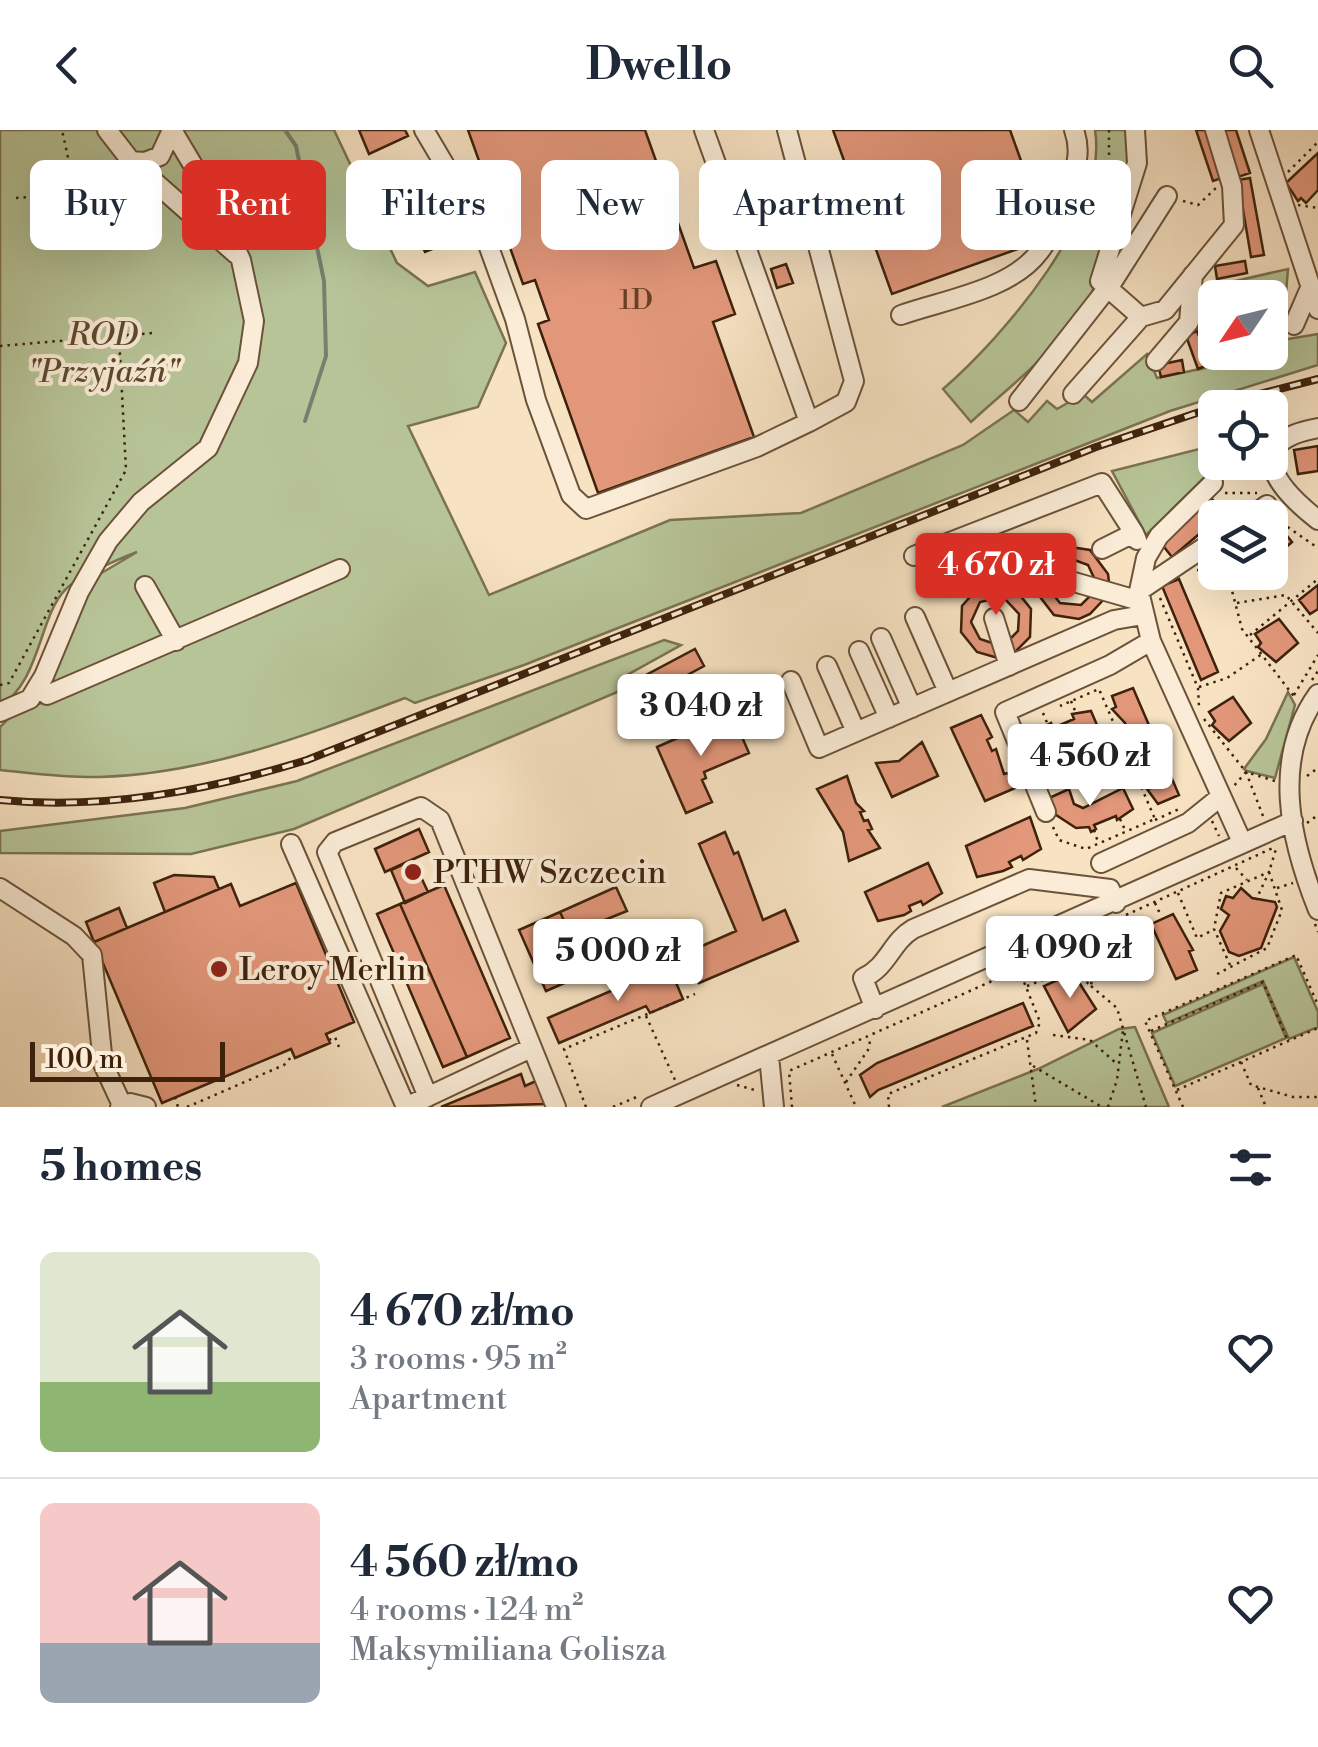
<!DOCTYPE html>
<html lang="en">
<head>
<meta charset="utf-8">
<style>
  :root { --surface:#fff; --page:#f6f6f7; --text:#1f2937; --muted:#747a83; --line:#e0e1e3; --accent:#d93025 }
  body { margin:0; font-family:"Libre Bodoni",serif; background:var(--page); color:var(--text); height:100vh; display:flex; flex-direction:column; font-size:38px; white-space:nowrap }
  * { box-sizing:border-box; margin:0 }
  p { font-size:32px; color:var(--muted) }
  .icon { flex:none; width:55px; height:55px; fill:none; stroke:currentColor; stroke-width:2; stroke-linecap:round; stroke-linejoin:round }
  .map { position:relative; height:977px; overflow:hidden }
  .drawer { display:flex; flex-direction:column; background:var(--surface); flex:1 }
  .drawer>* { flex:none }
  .banner { position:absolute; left:30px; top:30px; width:1260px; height:90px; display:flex; gap:20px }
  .needle { width:65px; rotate:235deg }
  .tools { position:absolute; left:1198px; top:150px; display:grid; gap:20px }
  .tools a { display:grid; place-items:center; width:90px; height:90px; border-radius:15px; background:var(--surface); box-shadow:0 10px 40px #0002; font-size:50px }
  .scale { position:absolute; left:30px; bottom:25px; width:195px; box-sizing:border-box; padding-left:10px; border:5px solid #3e220b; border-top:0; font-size:28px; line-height:35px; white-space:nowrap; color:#3e220b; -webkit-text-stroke:8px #faecd7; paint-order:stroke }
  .price { position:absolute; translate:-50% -85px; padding:0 22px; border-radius:10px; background:#fff; color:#222; font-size:32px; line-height:65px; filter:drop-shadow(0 2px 5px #0008) }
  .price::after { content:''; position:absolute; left:50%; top:60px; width:30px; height:22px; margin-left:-15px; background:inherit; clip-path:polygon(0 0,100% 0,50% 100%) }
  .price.on { background:var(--accent); color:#fff }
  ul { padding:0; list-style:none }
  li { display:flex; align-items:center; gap:30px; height:250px; padding:0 40px }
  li+li { border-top:2px solid var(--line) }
  li span { display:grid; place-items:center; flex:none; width:280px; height:200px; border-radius:15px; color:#555 }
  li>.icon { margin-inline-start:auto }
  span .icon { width:120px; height:120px; fill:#fffc; stroke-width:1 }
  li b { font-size:42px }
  h2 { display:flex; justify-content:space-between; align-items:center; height:120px; padding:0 40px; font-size:42px }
  .tag { padding:0 35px; border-radius:15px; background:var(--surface); box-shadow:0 10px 40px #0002; font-size:35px; line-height:90px }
  .tag.on { background:var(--accent); color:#fff }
  header { display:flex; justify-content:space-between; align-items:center; height:130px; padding:0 40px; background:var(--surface); font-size:45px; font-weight:800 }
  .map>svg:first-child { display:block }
  .green { fill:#b7c497; stroke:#7a7351; stroke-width:2.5 }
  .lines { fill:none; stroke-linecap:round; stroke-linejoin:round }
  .stream { stroke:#78806d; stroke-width:4 }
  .building { fill:#e2977a; stroke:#3e220b; stroke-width:2.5 }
  .minor-casing { stroke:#6c5239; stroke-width:22 }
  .path { stroke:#3e220b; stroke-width:2.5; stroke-dasharray:2.5 5; stroke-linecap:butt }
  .minor { stroke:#faecd7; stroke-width:18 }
  .rail-casing { stroke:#3e220b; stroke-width:8 }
  .rail { stroke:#faecd7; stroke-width:4; stroke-dasharray:11; stroke-linecap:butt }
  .poi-dot { fill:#8f2418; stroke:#faecd7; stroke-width:4 }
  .labels { text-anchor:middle; stroke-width:8; stroke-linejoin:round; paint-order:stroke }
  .number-label { font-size:28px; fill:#673f27 }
  .park-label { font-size:32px; font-style:italic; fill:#5c4a2e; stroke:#faecd7 }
  .poi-label { font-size:32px; fill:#3e220b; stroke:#faecd7; text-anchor:start }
</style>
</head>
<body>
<header><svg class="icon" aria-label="back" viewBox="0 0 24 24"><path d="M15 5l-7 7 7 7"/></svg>Dwello<svg class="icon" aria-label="search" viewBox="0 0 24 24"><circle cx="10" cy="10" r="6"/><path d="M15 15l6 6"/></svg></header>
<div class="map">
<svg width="1318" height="977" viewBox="0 0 1318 977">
  <rect width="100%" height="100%" fill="#f7e2c2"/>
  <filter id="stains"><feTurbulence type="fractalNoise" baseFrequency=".002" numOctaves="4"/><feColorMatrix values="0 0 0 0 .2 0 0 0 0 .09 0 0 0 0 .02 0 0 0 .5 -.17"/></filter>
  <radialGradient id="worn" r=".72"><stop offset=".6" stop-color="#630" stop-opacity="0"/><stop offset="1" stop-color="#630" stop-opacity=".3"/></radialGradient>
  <!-- green -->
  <path class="green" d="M0,0h334l63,133 31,23 47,-14 31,71 -28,64 -70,19 81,169 181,-75 131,-7 162,-68 51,-35 14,12 19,-21 10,8 26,-15 9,8 55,-48 10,24 57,-12 -19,-43 5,-34 88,-20 -2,24 -17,4 -54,1v54h55v-10l48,-8v31l-148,46 -646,254 -109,38 -10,-5c-98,37 -199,76 -305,79 -32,1 -68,-4 -100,-7v-43l13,-13 36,-14 -3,-10 42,-109 49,-29c-16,6 -60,25 -71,37 -27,26 -25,92 -66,117z
    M1095,0h36c2,44 -12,86 -31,126 -6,12 -3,25 -8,36 -25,52 -80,92 -121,130l-28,-33c60,-52 166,-174 152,-259z
    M1215,315v17l4,1 -73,72 -34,-64z
    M664,510l17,5 -61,34 2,11 -328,139 -103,25 -191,-1v-22l185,-23 112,-27z
    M1288,562l7,13 -20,73 -28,-7 -3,-2 22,-30z
    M1294,827l24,55v15l-29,12 -26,-58 -96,42 -4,-8z
    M1263,854l23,54 -111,48 -23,-53z
    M1135,897l34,80h-227l96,-38 81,-40z"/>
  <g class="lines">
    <!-- stream -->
    <path class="stream" d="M285,0l11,16 28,135 2,75 -21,65"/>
  </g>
  <!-- building -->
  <path class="building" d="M359,0h46l3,6 -39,18z
    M468,0h177l49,138 22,-7 19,53 -22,8 41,115 -156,56 -60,-169 11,-4 -14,-40 -12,4z
    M833,0h177l24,67 -22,8 14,41 -134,48z
    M1196,0h10l16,48 -9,3z
    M1223,0h13l14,43 -12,4z
    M1318,23v37l-12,13 -5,-5 -3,3 -12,-18z
    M1250,48l14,77 -13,2 -13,-77z
    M435,60l20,50 -30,12 -21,-49z
    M1245,131l2,12 -30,6 -2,-13z
    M786,134l7,19 -16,5 -6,-19z
    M1197,201l13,33 -12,5 -12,-33z
    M1182,230l2,12 -23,5 -3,-12z
    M1318,316v25l-20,3 -4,-24z
    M1212,369l12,14 -52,44 -12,-15z
    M1280,397l12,15 -22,19v-25z
    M1064,416l26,4 18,24 1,8h-13l-8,-17 -16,-6 -20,10 -3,20 11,14 21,2 13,-13 12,5 -16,17 -11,5 -25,-4 -17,-22 -1,-18 6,-14z
    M1179,449l39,93 -17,8 -39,-94z
    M987,454l28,5 16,20 -1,28 -17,17 -6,-12 11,-11 1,-17 -16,-17 -23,5 -9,20 9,17 18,6v13l-21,-6 -16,-20 1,-26 15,-17z
    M1318,455v24l-8,5 -11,-14z
    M1279,489l19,24 -22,19 -18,-15 3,-4 -6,-9z
    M695,519l9,17 -63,34 -10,-17z
    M1133,558l46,107 -21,9 -11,-15 4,-1 -8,-22h-7l5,-5 -10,-22 -5,2 -3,-6 6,-2 -4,-10 -13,-14 4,-2 -4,-11z
    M1233,567l18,26 -22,18 -17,-16 3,-4 -6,-9z
    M1091,581l9,21 -43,16 -3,9 8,14 -21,8 -10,-22 7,-19 9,-8 -2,-4 6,-3 2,5 21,-9 -2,-5z
    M732,584l17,39 -45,19 2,6 -4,2 10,22 -26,11 -29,-66z
    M981,585l11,22 -5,3 5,11 4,-2 8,25 4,-1 7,15 -30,13 -34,-73z
    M922,612l16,34 -46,21 -16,-34 23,-2z
    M847,646l9,27 8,8 -4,1 4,9 4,-1 4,9 -4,1 12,18 -31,13 -6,-29 -26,-43z
    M1123,658l10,21 -16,11 -1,-4 -22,9 2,4 -5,3 -2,-5 -13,1 -20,-13 -4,2 -3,-19 20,-9 5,15 9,4z
    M1030,687l11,32 -18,11 -2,-4 -12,6 3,5 -9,4 -26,6 -11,-31z
    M419,699l10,23 -44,20 -10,-23z
    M725,702l9,22 4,-2 25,68 22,-10 13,31 -99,42 -13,-30 50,-22 -37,-87z
    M413,730l15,32 -23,11 -14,-33z
    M928,733l14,30 -19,12 -2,-4 -12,5 2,5 -7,4 -26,6 -13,-29z
    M174,745l40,2 5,12 -54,23 -11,-29z
    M296,753l58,139 -28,12 4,9 -35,15 -4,-9 -129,54 -68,-161 137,-58 9,22z
    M444,755l66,153 -43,19 -67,-153z
    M616,757l11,24 -57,23 -10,-22z
    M1241,758l11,10 23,4 2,5 -16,41 -22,8 -10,-4 -9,-21 9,-16 -8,-6 5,-13 7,2z
    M400,774l67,153 -24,10 -66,-153z
    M119,778l8,20 -33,14 -8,-20z
    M560,782l10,22 -16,14 3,7 8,-4 3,7 -8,4 9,19 -23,10 -27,-61z
    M1173,784l20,36 -4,1 8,19 -21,9 -25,-55z
    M669,836l14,33 -33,14 -4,-7 -87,37 -11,-25z
    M1073,843l23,36 -28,23 -24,-46z
    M1023,873l10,23 -155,64 -8,7 -10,-22 17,-12z
    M521,944l4,12 11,-5 9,23 -104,3z"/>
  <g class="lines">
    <defs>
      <path id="minor" d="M107,0l24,31 105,93
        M424,0l58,98 33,91 21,81 35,95 15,14 171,-62 52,-25 -105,-292
        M787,0l67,251 -8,21 -37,20
        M1135,0l2,33 -37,118 41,36
        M1259,0l59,179
        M131,31l14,1 15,-6 12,-26
        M901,185c42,-15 110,-25 138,-63 13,-16 19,-37 26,-56 9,-24 18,-41 9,-66
        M1294,195l16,-37
        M1156,231l33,-39 4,-47
        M1073,264l68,-77 24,-7 69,-85 -2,-39 -17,-56
        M1019,271l94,-120 54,-85
        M1318,298c-79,14 -41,60 0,92
        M1213,353l-54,53 -13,22 -7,33 12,50 91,201
        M1249,388l18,-13
        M1102,419l32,-16 3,7
        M914,426l188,-73 32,50
        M1074,452l66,19
        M145,456l31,55
        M1139,461l76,-51
        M915,487l33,75
        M994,488l15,48
        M881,508l31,70
        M859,521l30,67
        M827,536l29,66
        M791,551l28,67 295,-128 29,-5
        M1318,564c-47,65 -28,146 0,216
        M47,565l293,-126
        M0,582l30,-13 14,-23 35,-84 29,-51 33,-39 67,-54 40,-85 6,-42 -13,-61 -32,-68 -37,-62
        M1046,682l-41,-100 105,-47 41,-24
        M291,714l115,263 125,-59
        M1101,733l87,-40 31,-25
        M0,758l74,48 18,19 11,109 19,41
        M875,879l-12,-31c25,-11 28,-36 50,-49l116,-50 81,10 6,14
        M769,926l5,51
        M428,967l-101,-245 8,-10 86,-35 19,13 116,287
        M120,977l10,-4 16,4
        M651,977l642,-286"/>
    </defs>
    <!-- minor casing -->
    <use href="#minor" class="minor-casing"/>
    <!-- path -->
    <path class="path" d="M1109,0v31l7,21
      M1288,42l30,-30
      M16,68l60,-4 -14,-64
      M1183,71l15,4 18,-17
      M1298,75l20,3
      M0,216l153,-13
      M1225,363h32
      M1270,399l9,-8 39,27
      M1197,440l18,1
      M1222,442l9,15 11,42 54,70
      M1160,468l38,90 1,19
      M1237,473l49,-8 32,38
      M1250,505l68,-56
      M1312,550l6,-9
      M0,555l9,-2 117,-213 -7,-134
      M1199,557l28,-9 35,-24
      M1294,565l24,-40
      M1071,571l5,12
      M1043,583l5,12
      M1204,589l42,53 -13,15
      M1307,646l11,-8
      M1054,655l32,-14
      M1263,686l-17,-44 29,9
      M1120,689l5,11
      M1155,690l24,-11
      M1212,691l7,15
      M1307,693l11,-8
      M1053,697l6,13 27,9 69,-30 -56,-130 -39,17
      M1094,700l4,12
      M1236,738l11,12
      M1277,758l16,-5
      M1178,763l19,45 16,-8
      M1155,773l6,13
      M1126,785l149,-68
      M1315,794l3,8
      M1052,826l18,12
      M1230,835l-16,-36 7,-36 48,-21 -13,28
      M1217,844l50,-26 15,-38 -13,-38 7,-23
      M1027,856l44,-17 20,17 5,-38
      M1091,856l26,22 29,99
      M646,886l29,64
      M1151,901l112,-49 25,59
      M1053,905l37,5 27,24
      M329,910l6,-3 4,10
      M1027,910l9,67
      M832,924l24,53
      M1241,932l10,23 42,12h25
      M1033,936l69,41
      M846,952l22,-32 3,-13
      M737,955l21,6
      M1258,958l8,19
      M1177,960l141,-62
      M175,967l3,10
      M187,977l97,-42 9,-10
      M586,977l-22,-58 131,-55
      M613,977l26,-11
      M792,977l-3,-36 305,-135 6,-10 14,-6
      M889,977l-1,-13 148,-61 4,-11 -20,-50
      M1108,977l9,-27 6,-50
      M1183,977l-38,-86 151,-66 22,50"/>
    <!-- minor -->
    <use href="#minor" class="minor"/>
    <defs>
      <path id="rail" d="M0,670c105,10 207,-9 307,-40l789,-313 136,-46 86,-22"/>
    </defs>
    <!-- rail casing -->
    <use href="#rail" class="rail-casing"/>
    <!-- rail -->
    <use href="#rail" class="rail"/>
  </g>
  <!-- markers -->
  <g class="poi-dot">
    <circle cx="413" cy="742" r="10"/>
    <circle cx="219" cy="839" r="10"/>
  </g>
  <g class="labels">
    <!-- number labels -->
    <g class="number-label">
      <text x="636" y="179">1D</text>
    </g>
    <!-- park labels -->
    <g class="park-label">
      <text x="103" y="215">ROD<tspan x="103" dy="37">"Przyjaźń"</tspan></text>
    </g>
    <!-- poi labels -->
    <g class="poi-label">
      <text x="433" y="753">PTHW Szczecin</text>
      <text x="239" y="850">Leroy Merlin</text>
    </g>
  </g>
  <rect width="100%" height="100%" filter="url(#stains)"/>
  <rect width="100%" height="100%" fill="url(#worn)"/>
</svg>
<div class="tools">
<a><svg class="needle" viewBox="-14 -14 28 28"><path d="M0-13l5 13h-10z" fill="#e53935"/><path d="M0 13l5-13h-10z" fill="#747a83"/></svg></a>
<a><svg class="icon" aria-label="locate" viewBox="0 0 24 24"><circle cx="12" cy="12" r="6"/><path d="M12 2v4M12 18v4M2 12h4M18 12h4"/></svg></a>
<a><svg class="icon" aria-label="layers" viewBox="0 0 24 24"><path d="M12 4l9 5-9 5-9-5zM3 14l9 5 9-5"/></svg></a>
</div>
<div class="scale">100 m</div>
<b class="price on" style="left:996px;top:488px">4 670 zł</b>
<b class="price" style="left:701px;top:629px">3 040 zł</b>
<b class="price" style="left:1090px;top:679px">4 560 zł</b>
<b class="price" style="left:1070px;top:871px">4 090 zł</b>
<b class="price" style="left:618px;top:874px">5 000 zł</b>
<div class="banner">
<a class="tag">Buy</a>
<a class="tag on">Rent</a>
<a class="tag">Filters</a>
<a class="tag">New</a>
<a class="tag">Apartment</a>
<a class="tag">House</a>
</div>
</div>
<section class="drawer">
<h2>5 homes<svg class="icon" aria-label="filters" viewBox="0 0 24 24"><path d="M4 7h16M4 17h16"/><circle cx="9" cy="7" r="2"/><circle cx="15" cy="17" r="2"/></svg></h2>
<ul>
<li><span style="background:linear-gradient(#dfe7d0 65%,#8fb573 0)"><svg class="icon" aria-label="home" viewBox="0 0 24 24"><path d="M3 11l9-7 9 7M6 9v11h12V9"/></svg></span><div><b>4 670 zł/mo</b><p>3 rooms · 95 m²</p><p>Apartment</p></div><svg class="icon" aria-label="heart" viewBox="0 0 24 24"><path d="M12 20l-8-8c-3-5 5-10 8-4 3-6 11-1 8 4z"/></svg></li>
<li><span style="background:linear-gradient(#f6c9c9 70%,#9aa5b1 0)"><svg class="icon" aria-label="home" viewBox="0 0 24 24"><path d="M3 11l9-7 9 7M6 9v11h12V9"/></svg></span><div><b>4 560 zł/mo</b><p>4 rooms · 124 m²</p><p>Maksymiliana Golisza</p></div><svg class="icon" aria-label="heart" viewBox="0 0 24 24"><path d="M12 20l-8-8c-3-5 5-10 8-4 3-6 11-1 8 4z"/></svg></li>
</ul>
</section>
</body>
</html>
